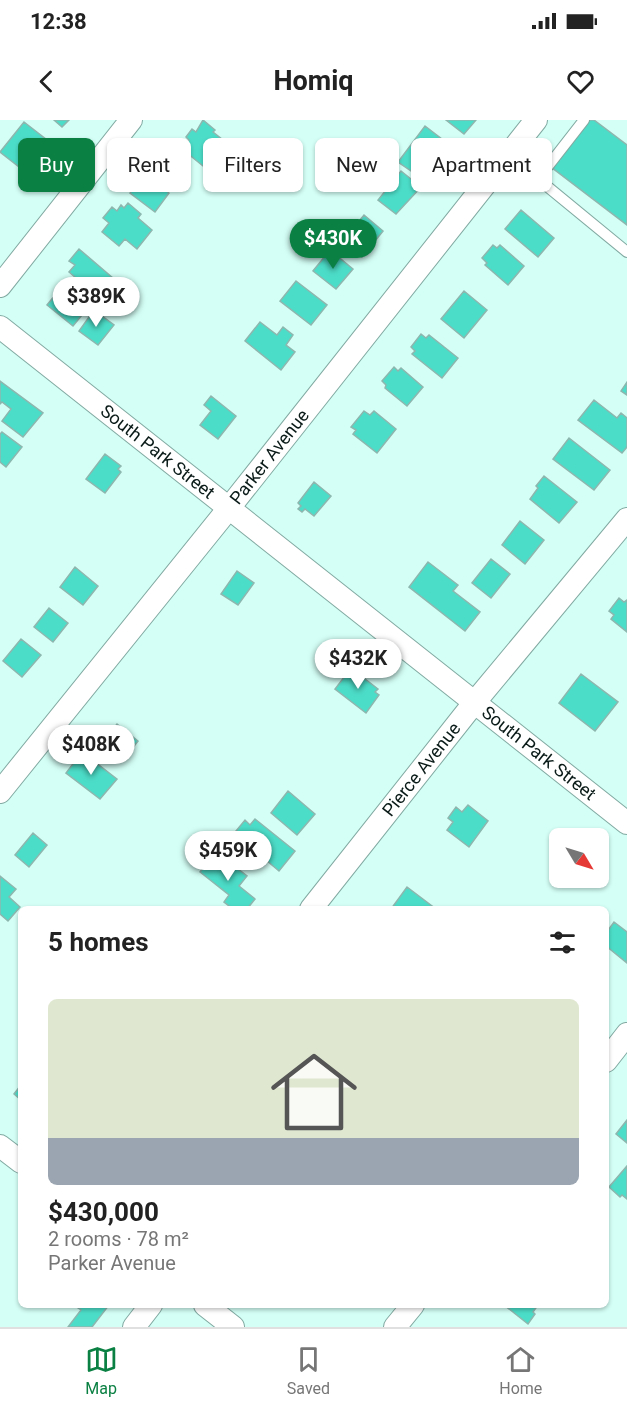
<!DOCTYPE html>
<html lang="en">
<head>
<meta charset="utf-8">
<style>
  :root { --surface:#fff; --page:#f2f2f2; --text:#222; --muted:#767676; --line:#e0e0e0; --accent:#0b8043 }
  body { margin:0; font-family:Roboto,sans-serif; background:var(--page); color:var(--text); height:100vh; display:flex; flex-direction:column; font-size:22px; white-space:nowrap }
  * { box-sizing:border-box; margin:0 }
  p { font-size:20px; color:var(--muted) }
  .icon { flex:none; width:33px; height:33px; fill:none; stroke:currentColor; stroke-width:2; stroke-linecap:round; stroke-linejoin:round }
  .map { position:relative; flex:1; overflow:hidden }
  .side { position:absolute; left:18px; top:786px; width:591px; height:402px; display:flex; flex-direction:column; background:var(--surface); border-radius:9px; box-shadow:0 2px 4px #0004 }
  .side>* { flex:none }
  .banner { position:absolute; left:18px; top:18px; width:591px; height:54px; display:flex; gap:12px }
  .needle { width:39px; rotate:128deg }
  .controls { position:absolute; left:549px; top:708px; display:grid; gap:12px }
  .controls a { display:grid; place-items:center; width:60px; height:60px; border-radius:9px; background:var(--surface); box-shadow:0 2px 4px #0004; font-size:30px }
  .price { position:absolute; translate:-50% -51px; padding:0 14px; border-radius:21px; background:#fff; color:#222; font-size:20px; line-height:39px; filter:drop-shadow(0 2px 3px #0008) }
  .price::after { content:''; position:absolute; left:50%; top:36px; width:18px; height:14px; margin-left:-9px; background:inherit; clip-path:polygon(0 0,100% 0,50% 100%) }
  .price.selected { background:var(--accent); color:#fff }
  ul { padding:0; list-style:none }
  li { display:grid; align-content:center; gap:12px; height:318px; padding:0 30px }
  li span { display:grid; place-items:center; height:186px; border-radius:9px; color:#555 }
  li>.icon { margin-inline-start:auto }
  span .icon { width:108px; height:108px; fill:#fffc; stroke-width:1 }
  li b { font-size:26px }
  h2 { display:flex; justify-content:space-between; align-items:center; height:72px; padding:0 30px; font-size:26px }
  .chip { padding:0 21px; border-radius:9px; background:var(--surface); box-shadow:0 2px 4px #0004; font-size:21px; line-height:54px }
  .chip.selected { background:var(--accent); color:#fff }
  .status { display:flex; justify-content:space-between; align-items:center; height:42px; padding:0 30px; background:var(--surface); direction:ltr }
  .status svg { height:16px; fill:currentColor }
  header { display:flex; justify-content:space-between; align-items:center; height:78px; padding:0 30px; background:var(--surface); font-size:27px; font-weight:700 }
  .dock { display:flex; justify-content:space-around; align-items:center; height:84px; border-top:2px solid var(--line); background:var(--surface); font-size:16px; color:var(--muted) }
  .dock a { display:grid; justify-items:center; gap:3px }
  .dock .selected { color:var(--accent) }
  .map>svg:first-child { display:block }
  .building { fill:#4cddc8; stroke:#8db6ae; stroke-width:1.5 }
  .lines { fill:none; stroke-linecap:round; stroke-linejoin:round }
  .service-casing { stroke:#82aaa2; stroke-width:12 }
  .minor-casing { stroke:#82aaa2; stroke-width:24 }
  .service { stroke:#fff; stroke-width:10 }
  .minor { stroke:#fff; stroke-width:22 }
  .labels { text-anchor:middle; stroke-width:6; stroke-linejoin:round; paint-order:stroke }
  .street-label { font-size:18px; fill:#0a1b18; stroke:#fff }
</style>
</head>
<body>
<div class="status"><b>12:38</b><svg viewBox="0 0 49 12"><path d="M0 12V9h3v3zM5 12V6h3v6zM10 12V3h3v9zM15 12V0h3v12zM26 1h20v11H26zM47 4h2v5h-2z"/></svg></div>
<header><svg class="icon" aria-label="back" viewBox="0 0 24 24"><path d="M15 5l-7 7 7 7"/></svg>Homiq<svg class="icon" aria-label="heart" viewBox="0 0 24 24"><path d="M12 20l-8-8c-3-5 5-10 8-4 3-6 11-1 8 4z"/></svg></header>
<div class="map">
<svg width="627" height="1207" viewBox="0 0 627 1207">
  <rect width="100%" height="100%" fill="#d4fff6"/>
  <!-- building -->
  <path class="building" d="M54,0h15l-7,7z
    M203,0l12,10 -2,2 15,12 -20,26 -26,-21 7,-9 -3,-3 6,-8 4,3z
    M446,0h30l-12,14z
    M588,0h6l33,25v80l-76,-58z
    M24,2l23,18 -6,9 4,3 -17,22 -28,-22z
    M425,6l22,17 -5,7 3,3 -12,16 -10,-8 -9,12 -16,-11z
    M141,47l28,26 -14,19 -25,-19 4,-5 -6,-4z
    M401,51l20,16 -25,27 -18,-14z
    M128,83l13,11 -3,4 14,12 -15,19 -12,-10 -6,7 -17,-14 7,-9 -6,-5 9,-11 5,4 4,-6 3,3z
    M521,90l33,28 -16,19 -33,-28z
    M364,95l19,16 -21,26 -19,-16z
    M493,125l4,3 3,-3 24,21 -16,19 -23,-20 2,-2 -5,-5z
    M79,129l34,29 -10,13 -7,-6 -5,6 -22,-19 6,-7 -6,-4z
    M330,130l23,19 -17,20 -23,-18z
    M296,161l31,24 -16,20 -31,-24z
    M65,163l26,21 -18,22 -26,-21z
    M464,171l23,19 -23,28 -23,-19z
    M94,190l20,15 -16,20 -19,-14z
    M260,202l17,13 6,-8 10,8 -7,10 9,7 -14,18 -36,-29z
    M421,214l5,4 3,-3 29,23 -16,20 -30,-24 3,-3 -4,-4z
    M394,247l4,4 3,-3 22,19 -16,19 -22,-18 1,-3 -4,-4z
    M0,261l43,32 -20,24 -21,-16 9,-12 -9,-7 -2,2z
    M627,262v13l-6,-4z
    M211,276l25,20 -18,23 -18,-14 11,-14 -7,-6z
    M594,280l23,18 4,-5 6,5v29l-5,6 -44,-33z
    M364,291l6,4 4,-4 22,18 -19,24 -24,-19 3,-4 -5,-3z
    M2,312l20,15 -16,20 -6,-5v-28z
    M569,318l41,32 -16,20 -41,-31z
    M105,334l16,12 -3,3 3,3 -16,21 -19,-14z
    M544,356l33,26 -18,21 -29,-24 8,-11 -2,-2z
    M314,362l17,14 -17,20 -9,-7 -3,3 -4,-3 3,-3 -3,-3z
    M520,401l24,19 -19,24 -23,-19z
    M491,439l19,15 -19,24 -19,-15z
    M428,442l30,23 -5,6 27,21 -15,19 -56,-44z
    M75,447l23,19 -15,19 -23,-18z
    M237,451l17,12 -16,22 -17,-11z
    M619,478l5,4 3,-2v32l-16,-13 3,-4 -5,-4z
    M49,488l19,15 -15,19 -19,-15z
    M21,519l20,16 -19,22 -19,-16z
    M351,548l27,21 -3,3 4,3 -13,18 -31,-24z
    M581,554l37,28 -23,29 -36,-28z
    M117,604l21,17 -15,19 -21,-17z
    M82,632l35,27 -17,20 -34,-26z
    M288,671l27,23 -18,21 -26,-22z
    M468,685l20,16 -19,26 -22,-17 6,-8 -5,-4 8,-11 6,5z
    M255,699l40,32 -16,20 -19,-16 -7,8 -26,-21 18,-22 5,5z
    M33,713l14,12 -18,22 -14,-12z
    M216,732l31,24 -8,10 16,13 -8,10h-14l-9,-7 5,-7 -29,-23z
    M0,756l16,13 -7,8 11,10 -12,14 -8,-7z
    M407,767l29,22h-45z
    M614,802l13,10v31l-21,-17v-20l3,3z
    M21,965v15l-7,-6z
    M627,1000v23l-11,-9z
    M627,1046v33l-5,-4 -2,2 -11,-10z
    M81,1185h28l-17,22h-24l13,-17 -3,-2z
    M504,1185h34l-5,7 2,2 -7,10z"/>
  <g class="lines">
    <defs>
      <path id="service" d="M509,35l118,97
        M538,59l46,-59"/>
      <g id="minor">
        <path d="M0,166l131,-166"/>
        <path id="s1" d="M0,207l627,496"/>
        <path id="s2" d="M0,672l229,-284 307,-388"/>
        <path id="s3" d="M311,789l163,-206 153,-184"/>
        <path d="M606,941l21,-27"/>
        <path d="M0,1026l21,16"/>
        <path d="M205,1185l28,22"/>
        <path d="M134,1207l17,-22"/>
        <path d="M395,1207l18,-22"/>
      </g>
    </defs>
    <!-- service casing -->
    <use href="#service" class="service-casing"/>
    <!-- minor casing -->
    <use href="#minor" class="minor-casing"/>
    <!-- service -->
    <use href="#service" class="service"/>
    <!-- minor -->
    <use href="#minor" class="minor"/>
  </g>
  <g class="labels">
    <!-- street labels -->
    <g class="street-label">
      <text dy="6" stroke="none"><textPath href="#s1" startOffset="201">South Park Street</textPath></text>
      <text dy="6" stroke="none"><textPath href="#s2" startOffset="430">Parker Avenue</textPath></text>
      <text dy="6" stroke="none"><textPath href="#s1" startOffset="687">South Park Street</textPath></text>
      <text dy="6" stroke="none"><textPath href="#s3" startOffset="178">Pierce Avenue</textPath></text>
    </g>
  </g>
</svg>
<div class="controls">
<a><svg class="needle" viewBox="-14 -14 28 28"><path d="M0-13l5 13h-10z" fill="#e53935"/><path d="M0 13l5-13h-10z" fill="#767676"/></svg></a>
</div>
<b class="price selected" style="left:333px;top:150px">$430K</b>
<b class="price" style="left:96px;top:208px">$389K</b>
<b class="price" style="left:358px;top:570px">$432K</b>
<b class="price" style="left:91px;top:656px">$408K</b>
<b class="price" style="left:228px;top:762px">$459K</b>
<div class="banner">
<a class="chip selected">Buy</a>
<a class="chip">Rent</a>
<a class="chip">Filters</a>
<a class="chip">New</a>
<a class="chip">Apartment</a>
</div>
<section class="side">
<h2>5 homes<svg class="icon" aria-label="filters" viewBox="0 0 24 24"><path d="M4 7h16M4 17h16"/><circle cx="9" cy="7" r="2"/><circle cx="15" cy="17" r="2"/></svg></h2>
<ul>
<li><span style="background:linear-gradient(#dfe7d0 75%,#9aa5b1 0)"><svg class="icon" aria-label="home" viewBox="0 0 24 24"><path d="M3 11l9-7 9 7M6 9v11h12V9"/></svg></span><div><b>$430,000</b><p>2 rooms · 78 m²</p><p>Parker Avenue</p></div></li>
</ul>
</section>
</div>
<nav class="dock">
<a class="selected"><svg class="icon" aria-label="map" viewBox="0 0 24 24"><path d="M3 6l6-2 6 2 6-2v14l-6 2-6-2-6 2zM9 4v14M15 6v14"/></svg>Map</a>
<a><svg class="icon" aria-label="saved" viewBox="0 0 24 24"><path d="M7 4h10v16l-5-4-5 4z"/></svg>Saved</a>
<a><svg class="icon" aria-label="home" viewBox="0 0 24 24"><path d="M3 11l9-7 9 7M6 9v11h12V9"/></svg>Home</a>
</nav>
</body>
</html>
